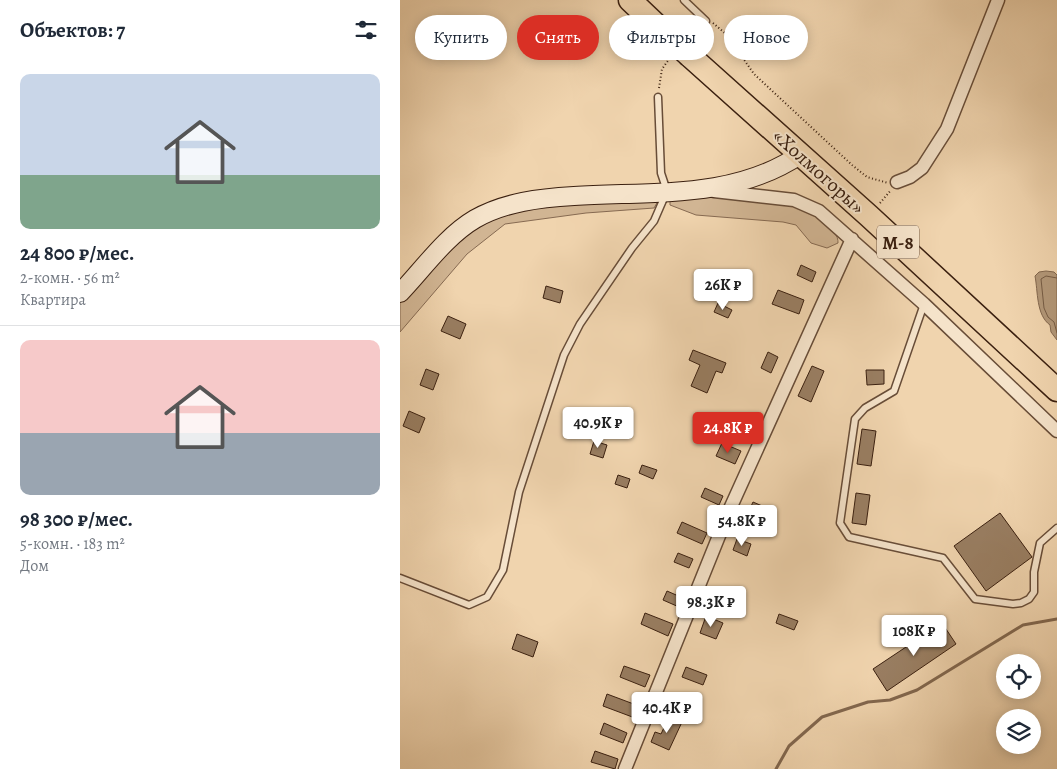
<!DOCTYPE html>
<html lang="ru">
<head>
<meta charset="utf-8">
<style>
  :root { --surface:#fff; --page:#f6f6f7; --text:#1f2937; --muted:#747a83; --line:#e0e1e3; --accent:#d93025 }
  body { margin:0; font-family:Alegreya,serif; background:var(--page); color:var(--text); height:100vh; display:flex; flex-direction:column; font-size:19px; white-space:nowrap }
  * { box-sizing:border-box; margin:0 }
  p { font-size:16px; color:var(--muted) }
  .icon { flex:none; width:28px; height:28px; fill:none; stroke:currentColor; stroke-width:2; stroke-linecap:round; stroke-linejoin:round }
  .map { position:relative; flex:1; overflow:hidden }
  .details { display:flex; flex-direction:column; background:var(--surface); width:400px }
  .details>* { flex:none }
  .banner { position:absolute; left:15px; top:15px; width:475px; height:45px; display:flex; gap:10px }
  .tools { position:absolute; left:596px; top:654px; display:grid; gap:10px }
  .tools a { display:grid; place-items:center; width:45px; height:45px; border-radius:50%; background:var(--surface); box-shadow:0 2px 12px #0003; font-size:25px }
  .price { position:absolute; translate:-50% -42px; padding:0 11px; border-radius:5px; background:#fff; color:#222; font-size:16px; line-height:32px; filter:drop-shadow(0 1px 2px #0008) }
  .price::after { content:''; position:absolute; left:50%; top:30px; width:15px; height:11px; margin-left:-8px; background:inherit; clip-path:polygon(0 0,100% 0,50% 100%) }
  .price.active { background:var(--accent); color:#fff }
  ul { padding:0; list-style:none }
  li { display:grid; align-content:center; gap:10px; height:265px; padding:0 20px }
  li+li { border-top:1px solid var(--line) }
  li span { display:grid; place-items:center; height:155px; border-radius:10px; color:#555 }
  li>.icon { margin-inline-start:auto }
  span .icon { width:90px; height:90px; fill:#fffc; stroke-width:1 }
  li b { font-size:21px }
  h2 { display:flex; justify-content:space-between; align-items:center; height:60px; padding:0 20px; font-size:21px }
  .pill { padding:0 18px; border-radius:22px; background:var(--surface); box-shadow:0 2px 12px #0003; font-size:18px; line-height:45px }
  .pill.active { background:var(--accent); color:#fff }
  main { display:flex; flex:1; min-height:0 }
  .map>svg:first-child { display:block }
  .green { fill:#d1b593; stroke:#866a52 }
  .water { fill:#b29778; stroke:#82674e }
  .lines { fill:none; stroke-linecap:round; stroke-linejoin:round }
  .shore { stroke:#765c44; stroke-width:1 }
  .stream { stroke:#82674e; stroke-width:3 }
  .building { fill:#997e62; stroke:#3b2010 }
  .lane-casing { stroke:#684d38; stroke-width:9 }
  .street-casing { stroke:#684d38; stroke-width:15 }
  .secondary-casing { stroke:#3b2010; stroke-width:20 }
  .highway-casing { stroke:#3b2010; stroke-width:25 }
  .path { stroke:#3b2010; stroke-width:2; stroke-dasharray:1 2.5; stroke-linecap:butt }
  .lane { stroke:#f5e3ca; stroke-width:6 }
  .street { stroke:#f5e3ca; stroke-width:12 }
  .secondary { stroke:#f5e3ca; stroke-width:18 }
  .highway { stroke:#f0d4ae; stroke-width:22 }
  .highway-bridge-casing { stroke:#3b2010; stroke-width:25; stroke-linecap:butt }
  .highway-bridge { stroke:#f0d4ae; stroke-width:22 }
  .labels { text-anchor:middle; stroke-width:4; stroke-linejoin:round; paint-order:stroke }
  .shield { fill:#f5e3ca; stroke:#735a48; stroke-width:1 }
  .shield-label { font-size:19px; font-weight:bold; fill:#3b2010 }
  .street-label { font-size:20px; fill:#3b2010; stroke:#f5e3ca }
</style>
</head>
<body>
<main>
<section class="details">
<h2>Объектов: 7<svg class="icon" aria-label="filters" viewBox="0 0 24 24"><path d="M4 7h16M4 17h16"/><circle cx="9" cy="7" r="2"/><circle cx="15" cy="17" r="2"/></svg></h2>
<ul>
<li><span style="background:linear-gradient(#c9d6e8 65%,#7fa58c 0)"><svg class="icon" aria-label="home" viewBox="0 0 24 24"><path d="M3 11l9-7 9 7M6 9v11h12V9"/></svg></span><div><b>24 800 ₽/мес.</b><p>2-комн. · 56 m²</p><p>Квартира</p></div></li>
<li><span style="background:linear-gradient(#f6c9c9 60%,#9aa5b1 0)"><svg class="icon" aria-label="home" viewBox="0 0 24 24"><path d="M3 11l9-7 9 7M6 9v11h12V9"/></svg></span><div><b>98 300 ₽/мес.</b><p>5-комн. · 183 m²</p><p>Дом</p></div></li>
</ul>
</section>
<div class="map">
<svg width="657" height="769" viewBox="0 0 657 769">
  <rect width="100%" height="100%" fill="#f0d4ae"/>
  <filter id="stains"><feTurbulence type="fractalNoise" baseFrequency=".004" numOctaves="4"/><feColorMatrix values="0 0 0 0 .2 0 0 0 0 .09 0 0 0 0 .02 0 0 0 .5 -.17"/></filter>
  <radialGradient id="worn" r=".72"><stop offset=".6" stop-color="#630" stop-opacity="0"/><stop offset="1" stop-color="#630" stop-opacity=".3"/></radialGradient>
  <!-- green -->
  <path class="green" d="M278,195c39,3 86,2 123,13 12,3 38,21 37,35l-11,5 -16,-5 -15,-18 -13,-3 -87,-7 -26,-10v-4z
    M184,200l74,1 -4,7 -68,5 -81,11 -38,30 -67,78v-30c22,-24 51,-64 79,-80 30,-17 71,-18 105,-22z"/>
  <!-- water -->
  <path class="water" d="M646,271l8,1 3,3v65l-6,-8 -1,-7c-14,-10 -12,-34 -15,-49l4,-4z"/>
  <g class="lines">
    <!-- shore -->
    <path class="shore" d="M657,278l-11,-2 -5,3 3,29 4,9 6,5 3,11"/>
    <!-- stream -->
    <path class="stream" d="M376,769l13,-23 33,-29 46,-15 22,-2 27,-10 106,-65 34,-6"/>
  </g>
  <!-- building -->
  <path class="building" d="M401,265l15,7 -4,10 -15,-7z
    M146,286l17,5 -3,12 -17,-5z
    M378,290l26,10 -5,14 -27,-10z
    M318,303l14,7 -4,8 -14,-6z
    M48,316l18,8 -6,15 -19,-8z
    M293,350l33,13 -4,10 -6,-2 -9,22 -16,-7 9,-21 -11,-5z
    M368,352l10,5 -7,16 -10,-5z
    M412,366l12,5 -13,31 -13,-6z
    M26,369l13,5 -6,16 -13,-5z
    M466,370h18v14l-17,1z
    M9,411l16,7 -6,15 -16,-7z
    M462,429l14,2 -5,35 -14,-2z
    M194,441l13,4 -4,13 -13,-4z
    M322,443l19,8 -6,13 -19,-8z
    M242,465l15,5 -4,9 -14,-6z
    M218,475l12,4 -3,9 -12,-4z
    M305,488l18,8 -4,9 -18,-8z
    M456,493l14,2 -4,30 -14,-2z
    M353,502l23,10 -6,13 -23,-10z
    M600,513l32,44 -46,34 -32,-45z
    M282,522l25,11 -5,11 -25,-11z
    M337,539l14,5 -4,12 -14,-6z
    M278,553l15,6 -4,9 -15,-6z
    M267,591l16,7 -4,9 -16,-7z
    M245,613l28,11 -5,12 -27,-12z
    M379,614l19,7 -4,9 -18,-7z
    M306,616l17,7 -7,16 -16,-6z
    M542,623l14,21 -69,47 -14,-22z
    M117,634l21,8 -5,15 -21,-8z
    M224,666l26,9 -5,12 -25,-10z
    M286,667l21,8 -4,10 -21,-8z
    M207,694l32,12 -4,12 -32,-12z
    M269,717l13,5 -13,28 -18,-8 4,-10 6,2z
    M204,723l23,10 -4,10 -23,-9z
    M195,751l23,8 -3,10 -24,-7z"/>
  <g class="lines">
    <defs>
      <path id="lane" d="M284,0l22,21
        M524,304l-30,87 -29,17 -10,11 -15,104 9,14 94,21 32,41 38,5 8,-1 8,-4 5,-7v-20l6,-29 17,-15
        M0,578l69,27 18,-8 16,-27 16,-78 45,-137 16,-31 52,-76 22,-27 13,-30 -6,-18 -3,-76"/>
      <path id="street" d="M497,182l13,-5 12,-9 25,-39 51,-129
        M314,191l80,9 25,11 105,93 133,127
        M225,769l104,-258 123,-272"/>
      <path id="secondary" d="M0,293c23,-24 46,-57 75,-74 30,-17 65,-21 99,-23 77,-5 160,4 227,-42"/>
      <path id="highway" d="M230,0l41,39
        M290,56l179,160 188,174"/>
    </defs>
    <!-- lane casing -->
    <use href="#lane" class="lane-casing"/>
    <!-- street casing -->
    <use href="#street" class="street-casing"/>
    <!-- secondary casing -->
    <use href="#secondary" class="secondary-casing"/>
    <!-- highway casing -->
    <use href="#highway" class="highway-casing"/>
    <!-- path -->
    <path class="path" d="M313,23l13,11 28,40 98,91 15,12 21,6
      M292,35l9,-9
      M259,88l3,-19 8,-11
      M480,203l11,-13"/>
    <!-- lane -->
    <use href="#lane" class="lane"/>
    <!-- street -->
    <use href="#street" class="street"/>
    <!-- secondary -->
    <use href="#secondary" class="secondary"/>
    <!-- highway -->
    <use href="#highway" class="highway"/>
    <defs>
      <path id="highway-bridge" d="M271,39l19,17"/>
    </defs>
    <!-- highway-bridge casing -->
    <use href="#highway-bridge" class="highway-bridge-casing"/>
    <!-- highway-bridge -->
    <use href="#highway-bridge" class="highway-bridge"/>
  </g>
  <g class="labels">
    <!-- shield labels -->
    <rect class="shield" x="477" y="225.5" width="42" height="33" rx="4"/>
    <g class="shield-label">
      <text x="498" y="249">М-8</text>
    </g>
    <!-- street labels -->
    <g class="street-label">
      <text transform="translate(419 171) rotate(42)" y="7">«Холмогоры»</text>
    </g>
  </g>
  <rect width="100%" height="100%" filter="url(#stains)"/>
  <rect width="100%" height="100%" fill="url(#worn)"/>
</svg>
<div class="tools">
<a><svg class="icon" aria-label="locate" viewBox="0 0 24 24"><circle cx="12" cy="12" r="6"/><path d="M12 2v4M12 18v4M2 12h4M18 12h4"/></svg></a>
<a><svg class="icon" aria-label="layers" viewBox="0 0 24 24"><path d="M12 4l9 5-9 5-9-5zM3 14l9 5 9-5"/></svg></a>
</div>
<b class="price" style="left:323px;top:311px">26K ₽</b>
<b class="price" style="left:198px;top:449px">40.9K ₽</b>
<b class="price active" style="left:328px;top:454px">24.8K ₽</b>
<b class="price" style="left:342px;top:547px">54.8K ₽</b>
<b class="price" style="left:311px;top:628px">98.3K ₽</b>
<b class="price" style="left:514px;top:657px">108K ₽</b>
<b class="price" style="left:267px;top:734px">40.4K ₽</b>
<div class="banner">
<a class="pill">Купить</a>
<a class="pill active">Снять</a>
<a class="pill">Фильтры</a>
<a class="pill">Новое</a>
</div>
</div>
</main>
</body>
</html>
